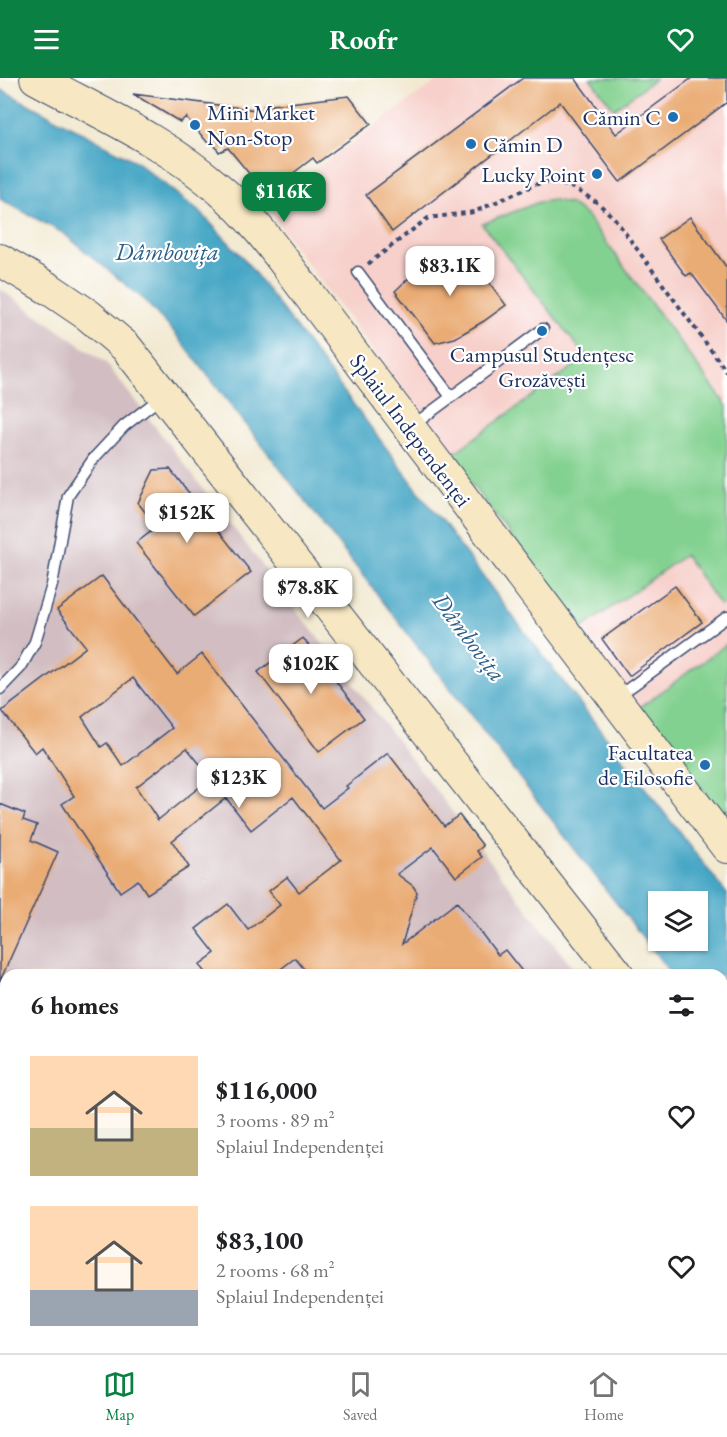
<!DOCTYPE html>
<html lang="en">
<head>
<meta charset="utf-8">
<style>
  :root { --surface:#fff; --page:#f2f2f2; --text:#202124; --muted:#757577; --line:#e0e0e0; --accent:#0b8043 }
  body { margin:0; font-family:"EB Garamond",serif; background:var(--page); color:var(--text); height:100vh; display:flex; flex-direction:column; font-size:22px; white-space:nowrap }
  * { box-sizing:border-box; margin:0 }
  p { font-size:20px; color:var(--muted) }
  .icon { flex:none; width:33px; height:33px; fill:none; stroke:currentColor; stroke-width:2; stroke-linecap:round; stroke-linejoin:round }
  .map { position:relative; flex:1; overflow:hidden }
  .details { position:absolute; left:0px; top:891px; width:728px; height:384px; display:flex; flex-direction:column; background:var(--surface); border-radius:18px 18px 0 0; box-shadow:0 2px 4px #0004 }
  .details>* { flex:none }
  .buttons { position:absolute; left:648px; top:813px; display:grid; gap:12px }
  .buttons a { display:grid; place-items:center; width:60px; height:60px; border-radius:0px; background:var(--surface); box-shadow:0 2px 4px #0004; font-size:30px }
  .price { position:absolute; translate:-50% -51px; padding:0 14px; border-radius:12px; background:#fff; color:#222; font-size:20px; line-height:39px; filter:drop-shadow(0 2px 3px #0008) }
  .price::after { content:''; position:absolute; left:50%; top:36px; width:18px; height:14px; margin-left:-9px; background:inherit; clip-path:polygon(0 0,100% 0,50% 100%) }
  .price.active { background:var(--accent); color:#fff }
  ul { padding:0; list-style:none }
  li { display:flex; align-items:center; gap:18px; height:150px; padding:0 30px }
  li span { display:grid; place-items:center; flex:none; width:168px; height:120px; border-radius:0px; color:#555 }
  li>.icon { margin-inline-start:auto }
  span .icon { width:72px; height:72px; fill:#fffc; stroke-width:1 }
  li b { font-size:26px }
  h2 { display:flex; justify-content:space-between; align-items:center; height:72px; padding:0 30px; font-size:26px }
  header { display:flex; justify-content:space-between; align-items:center; height:78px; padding:0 30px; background:var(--accent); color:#fff; font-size:27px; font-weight:700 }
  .tab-bar { display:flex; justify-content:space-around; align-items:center; height:84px; border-top:2px solid var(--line); background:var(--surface); font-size:16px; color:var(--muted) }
  .tab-bar a { display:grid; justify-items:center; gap:3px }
  .tab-bar .active { color:var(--accent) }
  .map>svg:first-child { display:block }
  .built { fill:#f7d0cb }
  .industrial { fill:#d2bec2 }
  .green { fill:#83d190; stroke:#4f8077; stroke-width:1.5 }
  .forest { fill:#6ab37a; stroke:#42716c; stroke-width:1.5 }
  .water { fill:#45a6c5; stroke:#306a92; stroke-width:1.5; fill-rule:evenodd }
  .building { fill:#eaac75; fill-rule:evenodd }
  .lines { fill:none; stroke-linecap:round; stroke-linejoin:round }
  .lane-casing { stroke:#3b4b6f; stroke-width:13 }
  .secondary-casing { stroke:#3b4b6f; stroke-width:34 }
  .path { stroke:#3b4b6f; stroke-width:4; stroke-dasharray:4.5 4.5; stroke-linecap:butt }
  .lane { stroke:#fff; stroke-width:10 }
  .secondary { stroke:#f7e8c3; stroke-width:32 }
  .poi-dot { fill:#1f6fb2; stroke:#fff; stroke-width:2 }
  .labels { text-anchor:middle; stroke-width:4.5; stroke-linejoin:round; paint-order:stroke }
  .poi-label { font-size:22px; fill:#1b2f5e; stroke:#fff; text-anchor:end }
  .street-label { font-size:22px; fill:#1b2f5e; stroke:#fff }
  .water-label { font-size:24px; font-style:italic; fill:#2c5f87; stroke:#fff }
</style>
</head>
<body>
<header><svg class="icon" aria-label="menu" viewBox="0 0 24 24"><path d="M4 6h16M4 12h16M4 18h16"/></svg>Roofr<svg class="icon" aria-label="heart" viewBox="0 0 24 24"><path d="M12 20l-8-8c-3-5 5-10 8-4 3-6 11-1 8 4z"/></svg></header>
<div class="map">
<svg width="727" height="1275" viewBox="0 0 727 1275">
  <rect width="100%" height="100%" fill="#fff"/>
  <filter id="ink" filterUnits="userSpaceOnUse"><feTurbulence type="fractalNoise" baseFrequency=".0167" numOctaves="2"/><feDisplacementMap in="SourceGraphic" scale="12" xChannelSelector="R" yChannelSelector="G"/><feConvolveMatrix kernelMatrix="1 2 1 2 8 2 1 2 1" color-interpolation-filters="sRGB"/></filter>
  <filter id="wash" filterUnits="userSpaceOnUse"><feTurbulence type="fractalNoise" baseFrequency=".008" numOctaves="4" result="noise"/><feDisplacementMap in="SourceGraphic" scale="24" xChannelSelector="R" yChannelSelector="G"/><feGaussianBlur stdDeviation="1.35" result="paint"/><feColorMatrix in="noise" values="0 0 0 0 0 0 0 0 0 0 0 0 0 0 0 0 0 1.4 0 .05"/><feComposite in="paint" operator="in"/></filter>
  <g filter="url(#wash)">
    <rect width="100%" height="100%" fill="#f2e9d1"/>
    <!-- built -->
    <path class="built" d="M441,0h286v744l-463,-616z"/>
    <!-- industrial -->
    <path class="industrial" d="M0,211l106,74 472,612h-572v372h290l-8,6h-288z
      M298,1269h182l-8,6h-169z"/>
    <!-- green -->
    <path class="green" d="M590,0h66l-42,31z
      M554,122l16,4 16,11 141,191v195l-7,5 -35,-51 -104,74 -131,-173 136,-99 -104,-133 57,-22z
      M727,566v178l-88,-114z
      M722,1148l5,7v120h-241l8,-6h228z"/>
    <!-- forest -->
    <path class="forest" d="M727,1146v129h-63l-4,-6h62v-119z"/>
    <!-- water -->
    <path class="water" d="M0,11l135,72 67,53 43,46 272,362 210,272v152l-5,-7v-64h-50l-497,-642 -34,-36 -78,-64 -63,-34zM658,824h40v38h-40z"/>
    <g id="blocks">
      <!-- building -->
      <path class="building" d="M523,0h52l41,56 76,-56h35v24l-107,80 -60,-80 -168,130 -26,-37z
        M133,16l131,17v-5l85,-10 22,28 -54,39 -4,-5 -47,36 -38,-46 -9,4 -7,-11 -4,2 -22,-26 -6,5z
        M690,139l37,51v53l-36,-48 -5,3 -27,-37z
        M464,171l42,56 -22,16 -29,17 -20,5 -40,-52 16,-15 22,-14z
        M170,391l81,103 -57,44 -58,-73 21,-16 -19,-24 16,-33z
        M102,498l75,98 25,-20 120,154 26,-20 -2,-2 42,-33 56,73 15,-11 24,31 -6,5 5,6 -26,20 -23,-30 -36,27 16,12 4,6 -15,52 55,-42 41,53 7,-5 20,25h-216l-14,-17 -22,17h-66l-8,-10 16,-12 -19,-24 32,-25 20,26 32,-25 -11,-14 18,-14 12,15 42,-32 -48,-63 -42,33 -25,-32 -54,43 17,26 -42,27 -9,-14 -18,12 -58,-88 12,-8 -32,-49 -7,6 -33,-42 84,-64 -29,-37zM133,600l39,50 -49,38 -16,-23 -6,4 -19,-30zM187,670l24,30 -53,42 -22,-33z
        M675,508l27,36 -73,54 -27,-37z
        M303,560l61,80 -45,34 -61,-80z
        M0,726l25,10 -2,6 14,5 -6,15 27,12 -58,129z"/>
    </g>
  </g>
  <g filter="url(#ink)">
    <use href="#blocks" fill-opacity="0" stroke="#3b4b6f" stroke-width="1.5"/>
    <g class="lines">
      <defs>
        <path id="lane" d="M358,194l93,125
          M412,348l131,-97
          M0,611l21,-22 14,-25 17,-57 16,-89 26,-38 30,-32 39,-30
          M617,619l110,-80
          M722,1132l5,-4
          M526,1275l8,-6"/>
        <path id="secondary" d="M36,0c62,34 130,64 183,111 38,32 67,76 97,115l411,543
          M0,182l51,30 37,25 38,32 492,628
          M722,1030l5,7"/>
      </defs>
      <!-- lane casing -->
      <use href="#lane" class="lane-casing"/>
      <!-- secondary casing -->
      <use href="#secondary" class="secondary-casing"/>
      <!-- path -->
      <path class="path" d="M368,186l60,-46 46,-6 60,-27 11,-3 24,4 13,7 16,10 17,16 112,153"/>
      <!-- lane -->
      <use href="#lane" class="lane"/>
      <!-- secondary -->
      <use href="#secondary" class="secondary"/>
    </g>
  </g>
  <!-- markers -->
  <g class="poi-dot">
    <circle cx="673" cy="39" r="6"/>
    <circle cx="195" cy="47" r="6"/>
    <circle cx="471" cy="66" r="6"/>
    <circle cx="597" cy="96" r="6"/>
    <circle cx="542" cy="253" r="6"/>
    <circle cx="705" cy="687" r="6"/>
  </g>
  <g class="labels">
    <!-- poi labels -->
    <g class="poi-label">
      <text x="207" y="42" text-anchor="start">Mini Market<tspan x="207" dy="25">Non-Stop</tspan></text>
      <text x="661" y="47">Cămin C</text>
      <text x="483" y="74" text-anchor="start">Cămin D</text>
      <text x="585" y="104">Lucky Point</text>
      <text x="542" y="284" text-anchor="middle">Campusul Studențesc<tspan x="542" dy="25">Grozăvești</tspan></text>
      <text x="693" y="682">Facultatea<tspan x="693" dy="25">de Filosofie</tspan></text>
    </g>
    <!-- street labels -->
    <g class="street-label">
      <text transform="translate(411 352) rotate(53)" y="8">Splaiul Independenței</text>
    </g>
    <!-- water labels -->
    <g class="water-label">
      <text x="167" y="182">Dâmbovița</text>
      <text transform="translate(469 559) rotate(53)" y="8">Dâmbovița</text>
    </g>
  </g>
</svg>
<div class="buttons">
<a><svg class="icon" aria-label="layers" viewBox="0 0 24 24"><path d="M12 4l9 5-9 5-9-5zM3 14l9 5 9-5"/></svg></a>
</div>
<b class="price active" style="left:284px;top:145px">$116K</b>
<b class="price" style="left:450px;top:219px">$83.1K</b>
<b class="price" style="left:187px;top:466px">$152K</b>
<b class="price" style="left:308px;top:541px">$78.8K</b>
<b class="price" style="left:311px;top:617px">$102K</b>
<b class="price" style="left:239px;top:731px">$123K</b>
<section class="details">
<h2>6 homes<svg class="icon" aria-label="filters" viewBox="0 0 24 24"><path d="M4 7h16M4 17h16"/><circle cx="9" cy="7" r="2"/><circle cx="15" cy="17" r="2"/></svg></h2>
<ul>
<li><span style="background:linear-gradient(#ffd9b3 60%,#c2b280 0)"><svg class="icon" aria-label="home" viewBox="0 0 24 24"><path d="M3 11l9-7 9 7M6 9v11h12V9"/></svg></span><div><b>$116,000</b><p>3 rooms · 89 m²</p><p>Splaiul Independenței</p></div><svg class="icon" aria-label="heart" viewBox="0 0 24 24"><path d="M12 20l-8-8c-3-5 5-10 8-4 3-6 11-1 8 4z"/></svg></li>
<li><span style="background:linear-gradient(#ffd9b3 70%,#9aa5b1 0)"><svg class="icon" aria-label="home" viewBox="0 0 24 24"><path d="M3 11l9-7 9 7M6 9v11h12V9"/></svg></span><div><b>$83,100</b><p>2 rooms · 68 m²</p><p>Splaiul Independenței</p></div><svg class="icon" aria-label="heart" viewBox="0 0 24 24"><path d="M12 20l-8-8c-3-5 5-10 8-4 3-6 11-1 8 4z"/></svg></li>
</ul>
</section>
</div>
<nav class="tab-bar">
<a class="active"><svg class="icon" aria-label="map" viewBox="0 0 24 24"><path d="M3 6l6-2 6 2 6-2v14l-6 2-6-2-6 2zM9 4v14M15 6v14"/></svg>Map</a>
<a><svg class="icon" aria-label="saved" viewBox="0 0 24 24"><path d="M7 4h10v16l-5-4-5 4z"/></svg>Saved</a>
<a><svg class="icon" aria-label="home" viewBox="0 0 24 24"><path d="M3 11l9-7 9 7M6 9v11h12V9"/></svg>Home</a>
</nav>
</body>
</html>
